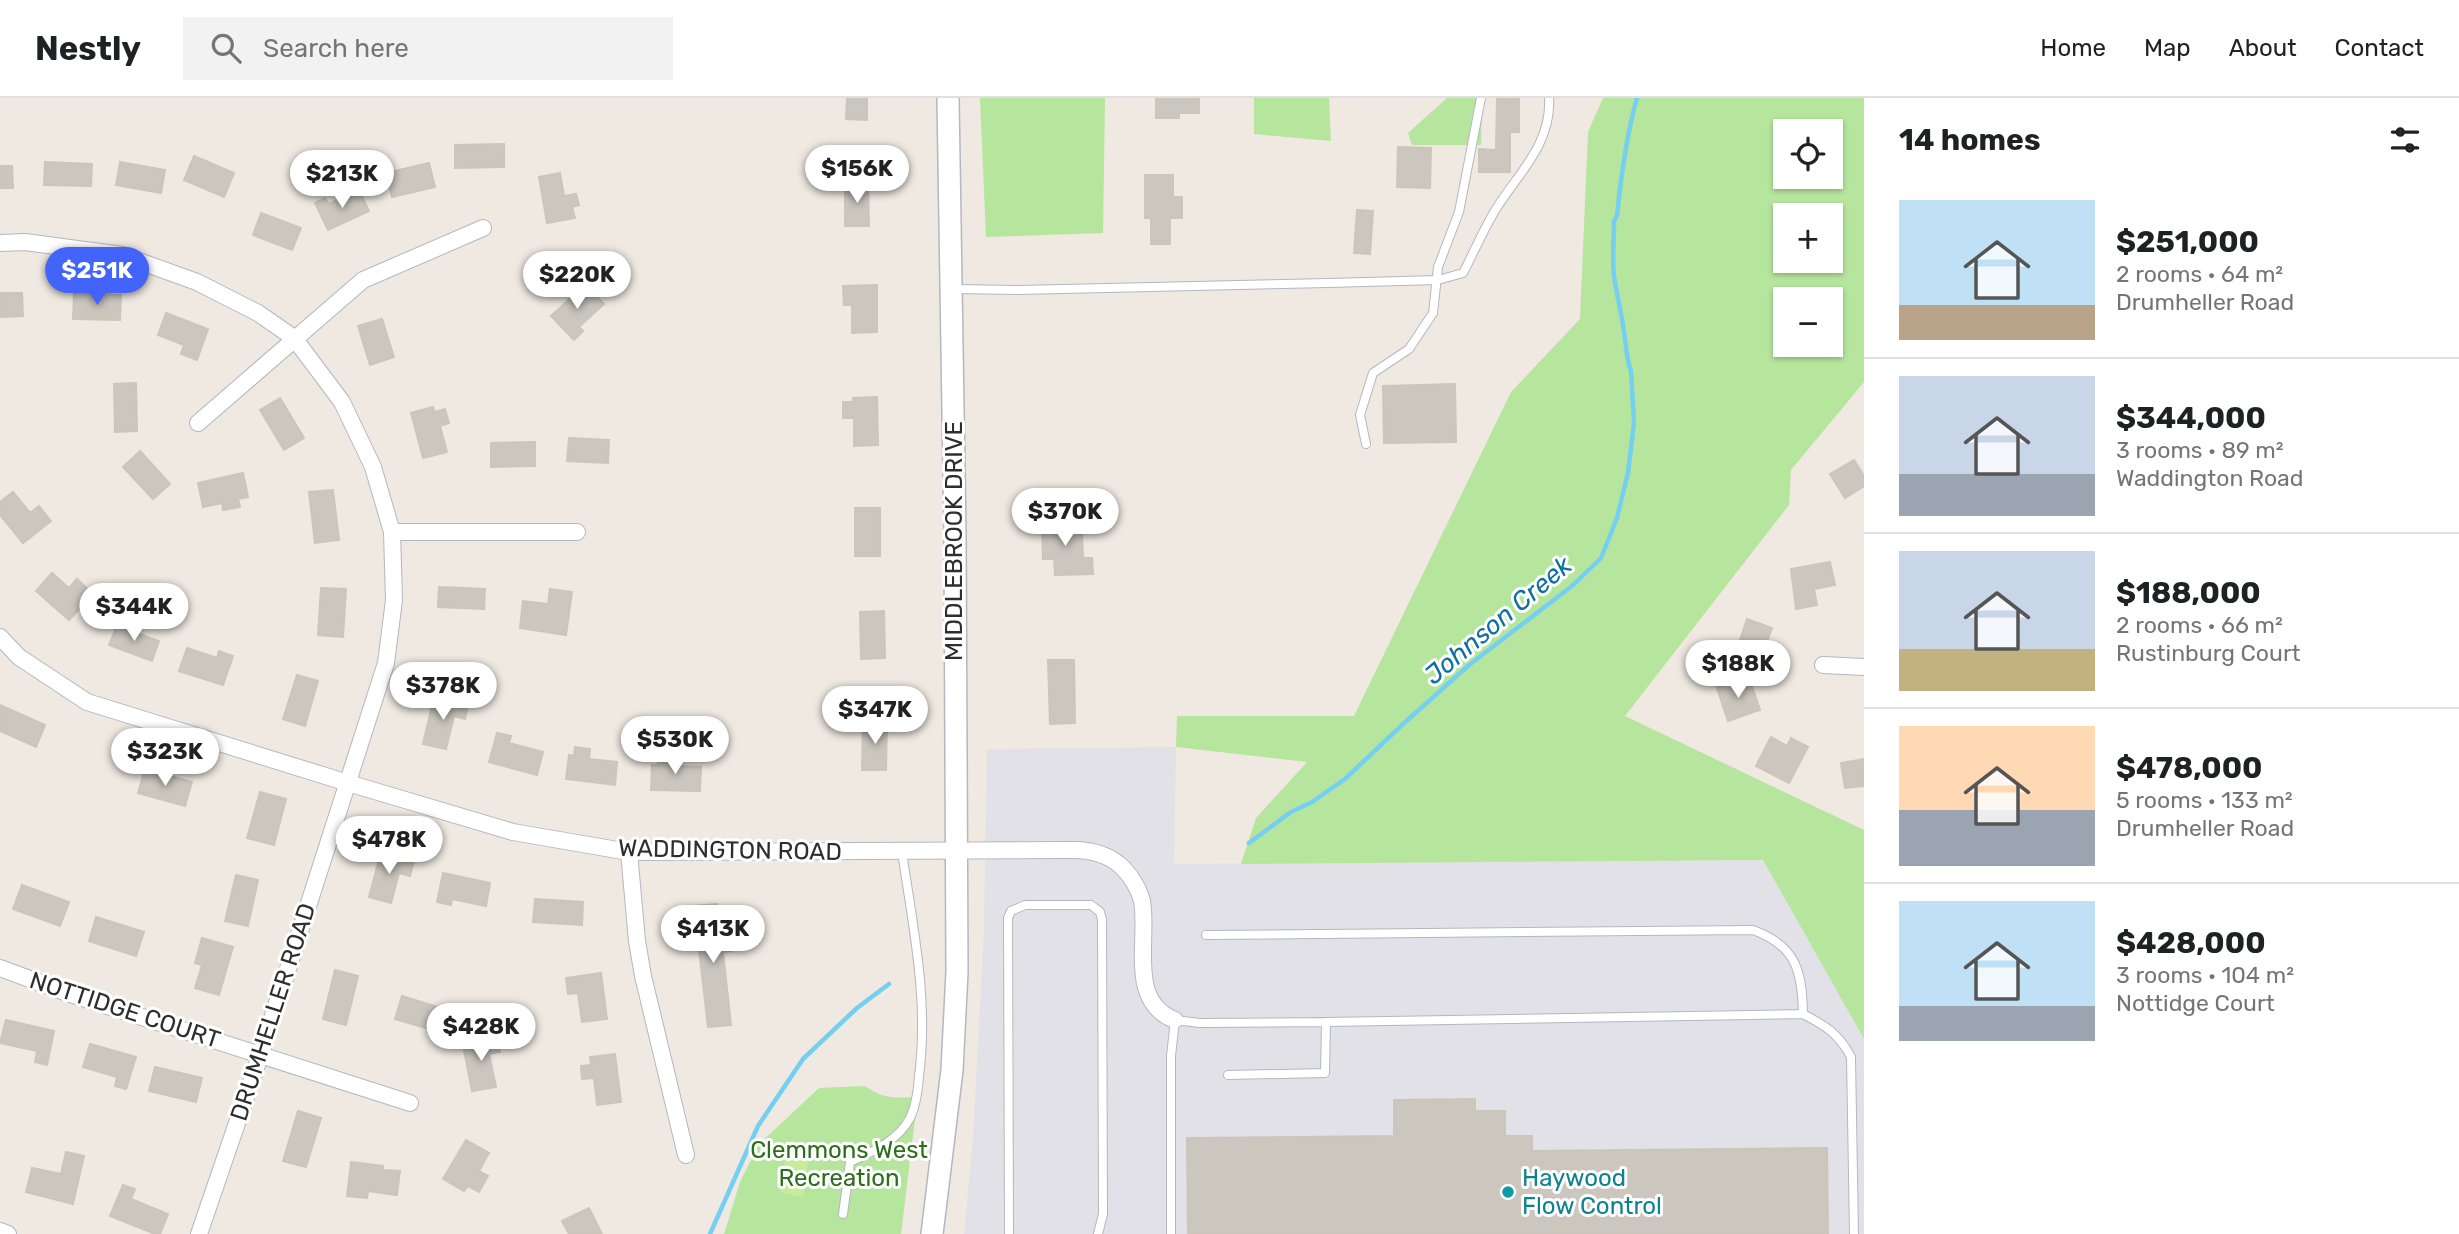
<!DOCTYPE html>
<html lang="en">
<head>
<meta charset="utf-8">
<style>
  :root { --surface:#fff; --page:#f2f2f2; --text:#202124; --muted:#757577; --line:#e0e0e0; --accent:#4264fb }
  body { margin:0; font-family:Rubik,sans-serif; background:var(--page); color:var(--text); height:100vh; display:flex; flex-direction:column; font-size:26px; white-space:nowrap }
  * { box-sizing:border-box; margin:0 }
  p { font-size:23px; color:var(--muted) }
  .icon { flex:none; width:38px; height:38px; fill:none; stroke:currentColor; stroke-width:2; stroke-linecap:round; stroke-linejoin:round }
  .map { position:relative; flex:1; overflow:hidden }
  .side { display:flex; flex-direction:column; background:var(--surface); width:595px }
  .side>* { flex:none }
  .buttons { position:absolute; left:1773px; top:21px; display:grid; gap:14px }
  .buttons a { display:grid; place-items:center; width:70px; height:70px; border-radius:0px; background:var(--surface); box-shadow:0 2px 5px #0004; font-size:35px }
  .price { position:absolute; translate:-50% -60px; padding:0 16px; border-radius:24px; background:#fff; color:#222; font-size:23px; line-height:46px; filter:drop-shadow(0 2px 4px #0008) }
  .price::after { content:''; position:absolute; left:50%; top:42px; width:21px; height:16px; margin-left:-10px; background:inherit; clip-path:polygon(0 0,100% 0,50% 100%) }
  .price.active { background:var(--accent); color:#fff }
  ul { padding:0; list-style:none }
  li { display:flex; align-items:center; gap:21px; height:175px; padding:0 35px }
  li+li { border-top:2px solid var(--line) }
  li span { display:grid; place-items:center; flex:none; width:196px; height:140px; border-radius:0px; color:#555 }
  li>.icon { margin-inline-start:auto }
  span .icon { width:84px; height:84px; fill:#fffc; stroke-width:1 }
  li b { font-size:30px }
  h2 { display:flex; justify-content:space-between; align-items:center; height:84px; padding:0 35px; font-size:30px }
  header { display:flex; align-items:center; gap:42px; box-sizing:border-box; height:98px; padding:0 35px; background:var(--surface); border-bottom:2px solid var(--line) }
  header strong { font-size:33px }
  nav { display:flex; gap:38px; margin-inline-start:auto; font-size:24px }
  .search { width:490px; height:63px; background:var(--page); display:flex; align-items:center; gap:18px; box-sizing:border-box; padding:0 24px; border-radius:0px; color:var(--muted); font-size:26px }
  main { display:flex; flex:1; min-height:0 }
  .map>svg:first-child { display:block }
  .industrial { fill:#e3e1e8 }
  .green { fill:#b6e59e; fill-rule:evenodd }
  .pitch { fill:#c9ec9a }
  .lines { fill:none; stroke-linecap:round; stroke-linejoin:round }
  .stream { stroke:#75cff0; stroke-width:4.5 }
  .building { fill:#cbc7bf; stroke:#cbc5ba; stroke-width:2 }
  .lane-casing { stroke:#b4b7c1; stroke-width:10 }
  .street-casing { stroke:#b4b7c1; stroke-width:18 }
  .secondary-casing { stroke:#b4b7c1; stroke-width:24 }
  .lane { stroke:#fff; stroke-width:8 }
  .street { stroke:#fff; stroke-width:16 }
  .secondary { stroke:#fff; stroke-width:21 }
  .culture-dot { fill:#0f9aa8; stroke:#fff; stroke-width:2.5 }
  .labels { text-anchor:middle; stroke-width:6; stroke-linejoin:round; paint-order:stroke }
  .street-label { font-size:24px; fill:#2e2e2e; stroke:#fff }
  .park-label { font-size:24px; fill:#2c6e1b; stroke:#fff }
  .culture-label { font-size:24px; fill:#0d838f; stroke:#fff; text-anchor:start }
  .water-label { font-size:26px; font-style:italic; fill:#0d6fa3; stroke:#fff }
</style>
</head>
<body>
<header>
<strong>Nestly</strong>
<div class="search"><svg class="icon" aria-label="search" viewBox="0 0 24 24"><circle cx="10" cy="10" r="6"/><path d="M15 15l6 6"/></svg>Search here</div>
<nav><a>Home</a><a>Map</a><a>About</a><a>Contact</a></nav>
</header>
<main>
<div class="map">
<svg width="1864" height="1136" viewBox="0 0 1864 1136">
  <rect width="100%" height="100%" fill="#efe9e1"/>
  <!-- industrial -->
  <path class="industrial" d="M1176,649l-2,117 589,-4 101,179v195h-900l9,-95 11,-209 3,-181z"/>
  <!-- green -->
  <path class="green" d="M980,0h125l-2,135 -117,4z
    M1254,0h75l2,43 -77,-7z
    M1447,0h35l-1,47h-69l-4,-12z
    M1603,0h261v284l-73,88 -2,35 -164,211 239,114v209l-101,-179 -522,4 15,-46 51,-56 -131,-15 1,-31h177l157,-324 69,-73 8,-187zM1830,33v46h-45v-46zM1830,117v46h-45v-46zM1830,201v46h-45v-46z
    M865,988c21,15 32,11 56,11l-6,22 -14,115h-177l16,-52 19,-38 60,-56z"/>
  <!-- pitch -->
  <path class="pitch" d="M788,1052h10l11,5 -6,42 -20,-4 -5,-7z"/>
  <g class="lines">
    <!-- stream -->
    <path class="stream" d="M1249,745l42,-31 21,-10 33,-23 57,-54 67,-60 103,-79 29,-28 16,-40 11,-45 6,-51 -3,-51c-4,-9 -4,-21 -6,-31 -2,-22 -8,-42 -11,-64 -2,-17 0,-37 0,-55l3,-5c4,-40 9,-79 20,-118
      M710,1136l48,-108 45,-67 54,-51 32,-24"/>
  </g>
  <!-- building -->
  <path class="building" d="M847,0h20v22l-21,-1z
    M1156,0h43v15h-20v5h-23z
    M1497,0h22v34h-9v40h-31v-23l17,1z
    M504,46v23l-49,1v-23z
    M1398,49l33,1 -1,40 -33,-1z
    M194,58l40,17 -10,24 -40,-17z
    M45,64l47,2 -1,22 -47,-1z
    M120,64l45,8 -4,23 -45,-8z
    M429,65l6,24 -43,10 -6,-24z
    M0,68h12l1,22h-13z
    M560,75l4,23 12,-2 3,11 -7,2 3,11 -28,5 -8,-46z
    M1145,77h28v22h9v21h-12v26h-19v-26h-6z
    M845,85h23l1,43h-24z
    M359,92l10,21 -41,19 -13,-27 10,-5 4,6z
    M1357,112l16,1 -3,43 -16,-1z
    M261,115l40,15 -9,22 -39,-15z
    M585,187l19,19 -25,23 4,4 -9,9 -23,-24z
    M877,187v47l-25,1v-28h-8l-1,-19z
    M0,195h22l1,23 -23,1z
    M74,195l47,2 -1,25 -47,-1z
    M166,215l42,16 -11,31 -16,-6 3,-9 -26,-10z
    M382,221l12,38 -24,8 -12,-39z
    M136,285l1,48 -22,1 -1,-48z
    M1455,286l1,58 -72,1 -1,-57z
    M877,299l1,48 -24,1v-28h-11v-16h10v-4z
    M280,300l24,40 -20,12 -24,-40z
    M433,309l2,5 10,-3 4,14 -9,3 7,26 -24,6 -12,-45z
    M569,340l40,2 -1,23 -41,-2z
    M535,344v24l-44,1v-24z
    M140,353l30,33 -17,15 -30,-32z
    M1854,362l10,16v10l-19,12 -15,-24z
    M243,375l5,24 -10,2 2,8 -17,3 -1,-7 -19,4 -5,-24z
    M333,392l6,50 -24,3 -6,-51z
    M13,394l17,21 9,-7 12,15 -28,22 -23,-28v-13z
    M855,410h25v48h-25z
    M1073,422v13h9l1,25h9l1,16 -38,1 -1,-16h-11l-1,-38z
    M1830,464l5,23 -21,4 3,16 -21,4 -5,-40z
    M52,475l17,15 8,-9 16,15 -24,26 -33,-29z
    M439,489l46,2 -1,20 -46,-2z
    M321,490l25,1 -3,48 -25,-2z
    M550,491l22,3 -6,43 -46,-7 3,-27 25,3z
    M884,513l1,47 -24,1 -1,-47z
    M1747,521l25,9 -9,23 -24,-8z
    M117,528l42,15 -7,20 -43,-16z
    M187,550l30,10 2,-7 14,5 -10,29 -44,-14z
    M1048,562h26l1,63 -25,1z
    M297,577l21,6 -13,45 -22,-7z
    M1731,583l3,8 17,-6 9,27 -32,11 -12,-36z
    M434,599l34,8 -3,14 -11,-3 -8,33 -23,-5z
    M0,607l45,20 -9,22 -36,-16z
    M863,624h24l-1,48h-24z
    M497,635l14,3 -2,7 34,9 -6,23 -48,-13z
    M1771,639l16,9 4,-8 17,9 -19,36 -33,-17z
    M575,649l15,2 -1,10 28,3 -2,23 -49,-6 3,-24 5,1z
    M658,657h14l-1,11 30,1 -1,24 -49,-1 1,-25h6z
    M1864,661v27l-19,2 -4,-25z
    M145,671l47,13 -7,24 -47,-13z
    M260,694l26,7 -12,46 -27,-7z
    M381,754l33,8 -4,16 -11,-3 -8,30 -22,-6z
    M443,775l47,10 -4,23 -34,-7 -1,6 -14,-3z
    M236,777l22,5 -10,46 -23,-5z
    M22,787l47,17 -9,24 -47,-17z
    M535,801l48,3 -1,23 -49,-3z
    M717,806l3,33 11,-1 1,15 -9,1 8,73 -23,2 -14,-121z
    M96,819l48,15 -8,24 -47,-15z
    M202,840l31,9 -14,48 -24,-7 7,-23 -7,-2z
    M335,872l23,6 -12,49 -23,-6z
    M601,875l6,46 -25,3 -4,-29 -10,1 -2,-16z
    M402,898l45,14 -7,22 -45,-13z
    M6,922l48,11 -7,34 -12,-3 2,-11 -37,-8z
    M497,940l3,14 -11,2 7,33 -24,4 -9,-46z
    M90,946l46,13 -10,32 -11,-3 2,-9 -34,-10z
    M615,956l6,48 -24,3 -3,-27 -12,1 -1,-13 10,-1 -1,-8z
    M155,969l47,11 -6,24 -47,-11z
    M1475,1001v12h30v25h27v15l295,-3 1,86h-640l-1,-96 207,-2v-36z
    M298,1013l23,7 -15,49 -23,-6z
    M466,1042l23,13 -10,18 9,5 -9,16 -11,-6 -4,5 -21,-12z
    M66,1054l18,4 -11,48 -47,-12 6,-24 29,6z
    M351,1064l32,4v4l17,1 -3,24 -29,-4 -1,7 -20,-2z
    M123,1087l12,4 -4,10 37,15 -8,20h-5l-45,-18z
    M589,1110l13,26h-33l-7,-13z"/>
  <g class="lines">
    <defs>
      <path id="lane" d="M954,191l65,1 309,-7 110,-3 25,-7c10,-19 19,-40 30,-59 22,-38 59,-68 56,-116
        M1366,346l-6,-29 13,-42 36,-24 24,-36 5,-46 21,-55 22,-114
        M1206,837l547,-5c44,16 49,42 50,84
        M1228,977l97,-2 1,-51
        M843,1116l7,-52c22,-10 48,-21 60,-44 6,-12 8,-28 9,-42 10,-75 -6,-149 -17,-224
        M1009,1136l-1,-316 3,-7 14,-6h66l9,7 2,7 1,295 -5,20
        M1171,1136v-178l4,-36 25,3 126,-1 477,-8c23,12 36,20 48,43l3,177"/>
      <path id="street" d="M0,145l25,-1 97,13 75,27 61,31 36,25 48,64 31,65 19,65 2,68 -8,63 -125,390 -62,181
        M198,325l165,-143 120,-52
        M392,434h185
        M0,539l19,20 68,45 261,81 165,49 116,20 444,-2c19,0 36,4 50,18 8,8 16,21 19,33 7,39 -15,101 33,119
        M1823,567l41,2
        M629,754l8,89 6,35 43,179
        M0,870l67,25 343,110
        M0,1133l8,3"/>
      <path id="secondary" d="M932,1136l20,-164 5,-98 -2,-438 -7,-436"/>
    </defs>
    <!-- lane casing -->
    <use href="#lane" class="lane-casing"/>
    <!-- street casing -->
    <use href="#street" class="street-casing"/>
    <!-- secondary casing -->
    <use href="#secondary" class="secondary-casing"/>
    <!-- lane -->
    <use href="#lane" class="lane"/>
    <!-- street -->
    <use href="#street" class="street"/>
    <!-- secondary -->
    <use href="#secondary" class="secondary"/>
  </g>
  <!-- markers -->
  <circle class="culture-dot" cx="1508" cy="1094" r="7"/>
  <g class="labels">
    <!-- street labels -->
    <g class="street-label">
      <text transform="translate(954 443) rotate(-90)" y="8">MIDDLEBROOK DRIVE</text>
      <text transform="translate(730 752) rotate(1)" y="8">WADDINGTON ROAD</text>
      <text transform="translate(125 912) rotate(18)" y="8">NOTTIDGE COURT</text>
      <text transform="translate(273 914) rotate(-72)" y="8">DRUMHELLER ROAD</text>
    </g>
    <!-- park labels -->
    <g class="park-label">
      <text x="839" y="1060">Clemmons West<tspan x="839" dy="28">Recreation</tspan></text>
    </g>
    <!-- culture labels -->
    <g class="culture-label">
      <text x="1522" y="1088">Haywood<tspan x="1522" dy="28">Flow Control</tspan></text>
    </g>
    <!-- water labels -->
    <g class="water-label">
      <text transform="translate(1498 522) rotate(-40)" y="9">Johnson Creek</text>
    </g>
  </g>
</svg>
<div class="buttons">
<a><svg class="icon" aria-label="locate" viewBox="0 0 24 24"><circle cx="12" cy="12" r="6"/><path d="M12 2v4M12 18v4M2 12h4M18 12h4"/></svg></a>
<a>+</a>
<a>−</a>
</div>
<b class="price" style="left:857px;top:107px">$156K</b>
<b class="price" style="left:342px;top:112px">$213K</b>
<b class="price active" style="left:97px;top:209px">$251K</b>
<b class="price" style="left:577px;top:213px">$220K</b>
<b class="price" style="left:1065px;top:450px">$370K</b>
<b class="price" style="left:134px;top:545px">$344K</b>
<b class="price" style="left:1738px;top:602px">$188K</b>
<b class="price" style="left:443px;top:624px">$378K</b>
<b class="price" style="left:875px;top:648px">$347K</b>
<b class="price" style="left:675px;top:678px">$530K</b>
<b class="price" style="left:165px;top:690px">$323K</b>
<b class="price" style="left:389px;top:778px">$478K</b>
<b class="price" style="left:713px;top:867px">$413K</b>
<b class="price" style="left:481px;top:965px">$428K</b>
</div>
<section class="side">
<h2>14 homes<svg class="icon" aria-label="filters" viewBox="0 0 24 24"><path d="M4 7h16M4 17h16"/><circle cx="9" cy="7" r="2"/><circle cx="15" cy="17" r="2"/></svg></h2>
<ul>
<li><span style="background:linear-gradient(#bfe0f5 75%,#b9a48a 0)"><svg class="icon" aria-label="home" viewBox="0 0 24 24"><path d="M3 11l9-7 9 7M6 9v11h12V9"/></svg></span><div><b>$251,000</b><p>2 rooms · 64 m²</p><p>Drumheller Road</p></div></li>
<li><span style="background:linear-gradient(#c9d6e8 70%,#9aa5b1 0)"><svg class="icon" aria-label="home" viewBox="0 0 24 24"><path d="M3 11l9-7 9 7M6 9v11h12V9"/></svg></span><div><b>$344,000</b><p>3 rooms · 89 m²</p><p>Waddington Road</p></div></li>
<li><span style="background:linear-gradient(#c9d6e8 70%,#c2b280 0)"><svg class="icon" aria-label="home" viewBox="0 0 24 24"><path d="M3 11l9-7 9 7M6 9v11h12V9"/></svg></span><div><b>$188,000</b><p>2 rooms · 66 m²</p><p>Rustinburg Court</p></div></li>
<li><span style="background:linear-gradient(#ffd9b3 60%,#9aa5b1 0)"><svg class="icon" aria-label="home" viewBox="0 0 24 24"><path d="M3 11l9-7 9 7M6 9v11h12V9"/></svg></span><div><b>$478,000</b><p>5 rooms · 133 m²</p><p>Drumheller Road</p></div></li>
<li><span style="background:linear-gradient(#bfe0f5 75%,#9aa5b1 0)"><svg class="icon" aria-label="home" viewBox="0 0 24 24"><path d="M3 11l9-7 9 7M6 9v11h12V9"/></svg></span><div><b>$428,000</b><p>3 rooms · 104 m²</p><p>Nottidge Court</p></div></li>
</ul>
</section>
</main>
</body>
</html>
